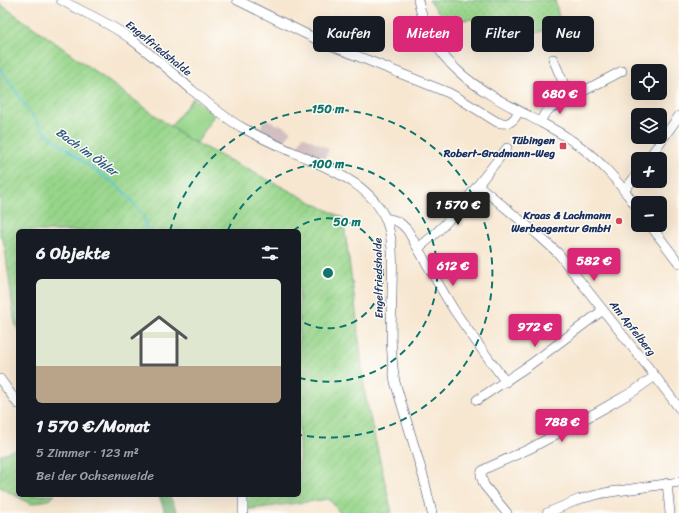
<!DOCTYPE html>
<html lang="de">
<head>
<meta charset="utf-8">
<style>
  :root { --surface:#171b24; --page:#20242c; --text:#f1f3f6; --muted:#9ea1a6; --accent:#db2777 }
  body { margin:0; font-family:Sriracha,sans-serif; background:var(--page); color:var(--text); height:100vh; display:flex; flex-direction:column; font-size:15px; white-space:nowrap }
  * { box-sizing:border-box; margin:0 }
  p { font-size:13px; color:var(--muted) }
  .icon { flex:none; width:22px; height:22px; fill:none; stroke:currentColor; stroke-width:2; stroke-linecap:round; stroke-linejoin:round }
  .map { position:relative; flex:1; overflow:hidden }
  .drawer { position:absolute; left:16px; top:229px; width:285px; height:268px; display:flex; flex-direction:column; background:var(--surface); border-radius:6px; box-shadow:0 4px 16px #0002 }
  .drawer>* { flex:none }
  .guide { position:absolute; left:313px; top:16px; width:306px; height:36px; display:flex; gap:8px }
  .controls { position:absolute; left:631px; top:64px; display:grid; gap:8px }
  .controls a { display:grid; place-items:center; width:36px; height:36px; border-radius:6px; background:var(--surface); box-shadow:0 4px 16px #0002; font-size:20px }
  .price { position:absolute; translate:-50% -34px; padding:0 9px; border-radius:4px; background:var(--accent); color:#fff; font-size:13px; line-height:26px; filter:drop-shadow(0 1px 2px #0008) }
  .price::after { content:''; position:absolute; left:50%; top:24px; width:12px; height:9px; margin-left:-6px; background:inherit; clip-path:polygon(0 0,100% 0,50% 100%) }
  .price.on { background:#222; color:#fff }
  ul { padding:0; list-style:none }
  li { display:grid; align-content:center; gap:8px; height:212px; padding:0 20px }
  li span { display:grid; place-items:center; height:124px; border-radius:6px; color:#555 }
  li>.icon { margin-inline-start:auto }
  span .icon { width:72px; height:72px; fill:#fffc; stroke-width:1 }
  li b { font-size:17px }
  h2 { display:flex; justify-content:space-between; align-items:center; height:48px; padding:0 20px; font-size:17px }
  .chip { padding:0 14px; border-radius:6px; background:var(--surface); box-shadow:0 4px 16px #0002; font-size:14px; line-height:36px }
  .chip.on { background:var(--accent); color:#fff }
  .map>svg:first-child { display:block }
  .industrial { fill:#d2bfc1 }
  .grass { fill:#97d58a; stroke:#598274 }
  .forest { fill:url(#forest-firs); stroke:#4a726a }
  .park { fill:url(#park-dots); stroke:#598274 }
  .garden { fill:url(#garden-furrows); stroke:#598274 }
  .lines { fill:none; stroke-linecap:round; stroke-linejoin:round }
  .stream { stroke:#59c4d3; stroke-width:2 }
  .minor-casing { stroke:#3c4b6f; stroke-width:10 }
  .minor { stroke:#fff; stroke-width:9 }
  .ring { fill:none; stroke:#0f766e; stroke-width:2; stroke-dasharray:7 5 }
  .poi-dot { fill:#d1495b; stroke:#fdfcf7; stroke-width:1.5 }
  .labels { text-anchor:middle; stroke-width:3; stroke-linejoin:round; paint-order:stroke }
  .street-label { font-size:11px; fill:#1b2f5e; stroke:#fdfcf7 }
  .poi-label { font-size:11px; font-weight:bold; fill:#1b2f5e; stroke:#fdfcf7; text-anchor:end }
  .water-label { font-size:12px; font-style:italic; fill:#2e5c81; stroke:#fdfcf7 }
  .centre { fill:#0f766e; stroke:#fdfcf7; stroke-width:2 }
  .ring-label { font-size:12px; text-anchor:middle; font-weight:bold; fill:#0f766e; stroke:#fdfcf7; stroke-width:3; stroke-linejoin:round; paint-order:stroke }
</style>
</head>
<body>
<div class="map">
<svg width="679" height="513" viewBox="0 0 679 513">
  <defs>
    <pattern id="forest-firs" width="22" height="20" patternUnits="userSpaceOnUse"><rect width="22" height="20" fill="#79b676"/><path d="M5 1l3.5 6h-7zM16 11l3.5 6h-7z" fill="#629464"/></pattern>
    <pattern id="park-dots" width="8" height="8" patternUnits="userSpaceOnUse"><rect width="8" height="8" fill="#97d58a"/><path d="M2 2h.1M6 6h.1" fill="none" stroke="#82b77a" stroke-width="1.8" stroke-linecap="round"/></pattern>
    <pattern id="garden-furrows" width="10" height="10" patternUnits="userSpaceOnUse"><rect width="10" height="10" fill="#97d58a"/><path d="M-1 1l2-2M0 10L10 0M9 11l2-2" fill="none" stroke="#82b77a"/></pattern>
  </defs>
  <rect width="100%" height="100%" fill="#fdfcf7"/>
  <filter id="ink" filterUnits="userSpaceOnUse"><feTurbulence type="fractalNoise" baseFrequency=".025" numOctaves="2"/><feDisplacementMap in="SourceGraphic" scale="8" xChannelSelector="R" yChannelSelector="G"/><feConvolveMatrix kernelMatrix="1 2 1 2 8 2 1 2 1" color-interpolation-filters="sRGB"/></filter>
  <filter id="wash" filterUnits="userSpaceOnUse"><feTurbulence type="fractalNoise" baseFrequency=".012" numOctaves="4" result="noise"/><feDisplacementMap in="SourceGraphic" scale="16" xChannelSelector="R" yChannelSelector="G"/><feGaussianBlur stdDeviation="0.9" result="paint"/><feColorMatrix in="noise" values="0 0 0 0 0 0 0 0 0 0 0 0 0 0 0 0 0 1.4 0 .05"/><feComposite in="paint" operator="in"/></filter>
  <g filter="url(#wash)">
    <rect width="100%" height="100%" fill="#f7e7d1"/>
    <!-- industrial -->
    <path class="industrial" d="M265,118l13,7 1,-1 12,6 -9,17 -25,-12z
      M303,136l26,13 -5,10 -27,-12z"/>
    <!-- grass -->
    <path class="grass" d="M193,98l21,17 -17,28 -9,-4 -17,-13z"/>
    <!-- forest -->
    <path class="forest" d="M159,495h11l1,4 7,14h-13z"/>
    <!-- park -->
    <path class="park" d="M429,0h126l6,26 -36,10 -52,-17 -27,3z"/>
    <!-- garden -->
    <path class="garden" d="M0,4l53,37 135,98 155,79 12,85 10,92 27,118h-52l-11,-14 -79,10h-7v-14h56v-264h-281v99l-3,-7 -10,-75 -2,-8 -3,-4z
      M18,448v47h37l-4,4 -20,5 -31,-17v-32z"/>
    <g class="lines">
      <!-- stream -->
      <path class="stream" d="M0,68l29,43 17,22 47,36 25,17 14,15 12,16 2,14"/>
    </g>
  </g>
  <g filter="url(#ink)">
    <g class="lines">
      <defs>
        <path id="minor" d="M61,0c23,13 50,23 71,40 21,16 41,33 60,50 17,14 32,28 51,38 20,11 40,20 61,29 30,14 68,29 82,63 9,23 6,50 6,75 -1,29 -2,58 3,87l29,97 8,34
          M237,0l83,41 129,52 11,6 37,23c12,4 17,-1 22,-11
          M418,0c14,64 57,88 111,116 14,8 29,15 42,24 29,19 47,41 67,69
          M553,59l17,39
          M540,122l5,-9 6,-5 71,-37
          M648,159l31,-43
          M478,185l59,49 21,19 97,123 24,32
          M624,191l14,-18
          M385,218c11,2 16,4 23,13 15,26 30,53 46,79 17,25 34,48 52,72
          M650,225l29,38
          M418,248c22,-16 39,-36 56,-58 11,-14 22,-28 33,-42
          M0,379l18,25
          M477,400l54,-36 72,-54
          M667,483l3,30
          M243,495v18
          M507,513l-23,-28 -3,-9 1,-5 5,-3 42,-19 70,-38 35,-20 21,-15
          M547,513l33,-14 24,-6 75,-11"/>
      </defs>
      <!-- minor casing -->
      <use href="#minor" class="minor-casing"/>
      <!-- minor -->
      <use href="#minor" class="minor"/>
    </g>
  </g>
  <!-- distance rings -->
  <g class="ring">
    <path d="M293 231A55 55 0 1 1 299 320"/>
    <path d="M228 230A109 109 0 1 1 300 378"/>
    <path d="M170 231A164 164 0 1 1 300 435"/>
  </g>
  <!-- markers -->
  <g class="poi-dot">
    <rect x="559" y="142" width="8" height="8" rx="2"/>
    <circle cx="619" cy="221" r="4"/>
  </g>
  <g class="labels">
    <!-- street labels -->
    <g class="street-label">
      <text transform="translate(159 48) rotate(39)" y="4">Engelfriedshalde</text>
      <text transform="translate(378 278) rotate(-91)" y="4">Engelfriedshalde</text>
      <text transform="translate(633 328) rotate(52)" y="4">Am Apfelberg</text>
    </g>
    <!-- poi labels -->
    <g class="poi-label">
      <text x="555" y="144">Tübingen<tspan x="555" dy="13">Robert-Gradmann-Weg</tspan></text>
      <text x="611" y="219">Kraas &amp; Lachmann<tspan x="611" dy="13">Werbeagentur GmbH</tspan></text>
    </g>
    <!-- water labels -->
    <g class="water-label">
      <text transform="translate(87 152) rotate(36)" y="4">Bach im Öhler</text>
    </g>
  </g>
  <circle cx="328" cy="273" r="6" class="centre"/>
  <g class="ring-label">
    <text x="328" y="113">150 m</text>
    <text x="328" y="168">100 m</text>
    <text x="347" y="226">50 m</text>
  </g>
</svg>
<div class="controls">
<a><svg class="icon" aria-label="locate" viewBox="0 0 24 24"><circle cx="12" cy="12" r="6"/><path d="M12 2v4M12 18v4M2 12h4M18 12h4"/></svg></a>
<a><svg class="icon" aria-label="layers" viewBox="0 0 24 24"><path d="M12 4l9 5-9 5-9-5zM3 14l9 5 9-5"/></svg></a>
<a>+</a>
<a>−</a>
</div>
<b class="price" style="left:560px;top:115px">680 €</b>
<b class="price on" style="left:458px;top:226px">1 570 €</b>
<b class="price" style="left:594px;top:282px">582 €</b>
<b class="price" style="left:453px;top:287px">612 €</b>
<b class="price" style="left:535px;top:348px">972 €</b>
<b class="price" style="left:562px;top:443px">788 €</b>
<div class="guide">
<a class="chip">Kaufen</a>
<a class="chip on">Mieten</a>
<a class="chip">Filter</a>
<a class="chip">Neu</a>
</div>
<section class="drawer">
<h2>6 Objekte<svg class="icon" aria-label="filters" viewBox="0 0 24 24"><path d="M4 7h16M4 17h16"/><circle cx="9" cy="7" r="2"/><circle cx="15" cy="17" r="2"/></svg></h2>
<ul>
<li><span style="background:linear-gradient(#dfe7d0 70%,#b9a48a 0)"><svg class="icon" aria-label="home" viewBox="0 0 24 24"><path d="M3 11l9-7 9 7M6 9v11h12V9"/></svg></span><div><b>1 570 €/Monat</b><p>5 Zimmer · 123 m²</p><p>Bei der Ochsenweide</p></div></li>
</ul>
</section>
</div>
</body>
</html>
